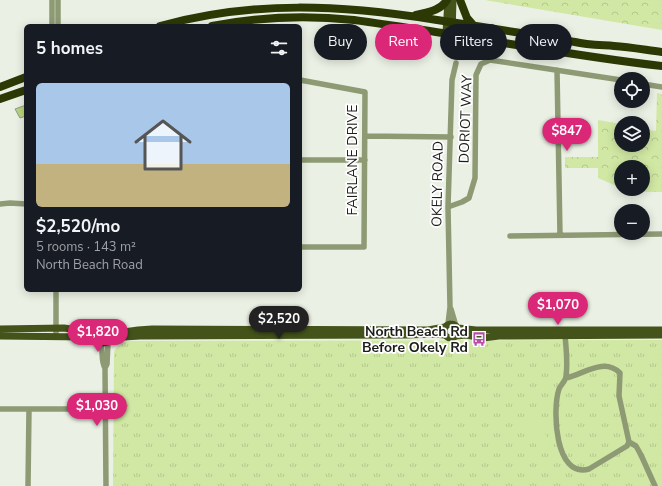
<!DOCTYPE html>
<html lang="en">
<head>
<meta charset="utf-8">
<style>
  :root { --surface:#171b24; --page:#20242c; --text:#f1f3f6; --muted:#9ea1a6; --line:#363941; --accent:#db2777 }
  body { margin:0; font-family:"Nunito Sans",sans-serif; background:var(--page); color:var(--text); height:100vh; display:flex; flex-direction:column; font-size:15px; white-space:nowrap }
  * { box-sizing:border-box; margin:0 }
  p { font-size:13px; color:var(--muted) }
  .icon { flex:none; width:22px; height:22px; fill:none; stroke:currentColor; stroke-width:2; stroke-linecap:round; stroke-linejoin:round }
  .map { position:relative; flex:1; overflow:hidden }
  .details { position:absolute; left:24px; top:24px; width:278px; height:268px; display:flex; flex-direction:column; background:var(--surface); border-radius:6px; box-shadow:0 2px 10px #0003 }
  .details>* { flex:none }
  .hud { position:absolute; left:314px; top:24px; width:288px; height:36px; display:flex; gap:8px }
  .fabs { position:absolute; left:614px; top:72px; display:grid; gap:8px }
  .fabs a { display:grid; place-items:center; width:36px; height:36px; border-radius:50%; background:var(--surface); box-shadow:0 2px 10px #0003; font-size:20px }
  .price { position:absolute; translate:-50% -34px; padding:0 9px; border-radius:14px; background:var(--accent); color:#fff; font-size:13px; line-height:26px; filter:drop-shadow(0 1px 2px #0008) }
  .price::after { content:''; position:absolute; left:50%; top:24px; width:12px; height:9px; margin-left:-6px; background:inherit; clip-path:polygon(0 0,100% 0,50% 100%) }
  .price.on { background:#222; color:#fff }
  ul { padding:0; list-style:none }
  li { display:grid; align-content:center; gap:8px; height:212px; padding:0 12px }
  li+li { border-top:1px solid var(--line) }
  li span { display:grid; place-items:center; height:124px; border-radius:6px; color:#555 }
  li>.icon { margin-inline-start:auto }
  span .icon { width:72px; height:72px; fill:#fffc; stroke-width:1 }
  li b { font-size:17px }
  h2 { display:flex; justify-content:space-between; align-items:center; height:48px; padding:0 12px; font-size:17px }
  .chip { padding:0 14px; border-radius:18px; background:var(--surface); box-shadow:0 2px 10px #0003; font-size:14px; line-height:36px }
  .chip.on { background:var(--accent); color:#fff }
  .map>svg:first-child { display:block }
  .grass { fill:url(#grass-tufts) }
  .park { fill:url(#park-crowns) }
  .pitch { fill:#d1e8a4 }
  .building { fill:#b8d579; stroke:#93978d }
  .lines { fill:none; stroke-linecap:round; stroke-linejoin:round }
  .minor { stroke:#8d9a74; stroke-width:5.5 }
  .major { stroke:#43531a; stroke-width:7 }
  .highway { stroke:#2c3905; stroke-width:8 }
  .labels { text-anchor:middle; stroke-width:3.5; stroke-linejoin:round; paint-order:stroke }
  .street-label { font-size:14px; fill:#1c1d19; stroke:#fff }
  .poi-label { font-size:14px; font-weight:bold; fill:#1c1d19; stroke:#fff; text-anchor:end }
</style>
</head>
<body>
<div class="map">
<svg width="662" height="486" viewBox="0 0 662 486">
  <defs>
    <pattern id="grass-tufts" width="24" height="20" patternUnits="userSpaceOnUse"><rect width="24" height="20" fill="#d1e8a4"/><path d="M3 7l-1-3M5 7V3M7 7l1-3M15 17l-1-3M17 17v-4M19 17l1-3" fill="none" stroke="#b3c78d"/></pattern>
    <pattern id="park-crowns" width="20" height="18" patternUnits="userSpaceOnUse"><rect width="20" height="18" fill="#d1e8a4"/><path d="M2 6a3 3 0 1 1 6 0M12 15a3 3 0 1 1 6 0" fill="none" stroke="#b3c78d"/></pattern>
  </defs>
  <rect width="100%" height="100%" fill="#ebf0e4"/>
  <!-- grass -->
  <path class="grass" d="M662,340v146h-549l1,-134c3,-7 8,-9 15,-11z"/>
  <!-- park -->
  <path class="park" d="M485,0h177v30z
    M657,93l5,1v98h-31l-7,-3h19v-22h-22v21l-23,-10v-10h-33v-11h33v-37l23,4v21h22v-16l13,2z"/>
  <!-- pitch -->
  <path class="pitch" d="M531,419l4,2 2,4 8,7 3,13 -4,3h-6l-2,-3v-6c-8,-5 -9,-9 -9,-18z"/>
  <!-- building -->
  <path class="building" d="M26,105v11l-6,2 -5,-9z"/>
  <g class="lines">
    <!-- minor -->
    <path class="minor" d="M52,0v26
      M58,0v26
      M557,70l3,165
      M300,80l65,12 -1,155h-64
      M643,84l19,3
      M365,136l86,1
      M300,160h65
      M0,204l10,-1 16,1
      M448,207l14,-5 7,-4 6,-20 1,-103 5,-11 9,-4 131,20
      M510,236l152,-2
      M451,309l5,17
      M448,324l2,-17 -2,-100 4,-127 4,-17
      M565,335c1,13 3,28 1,41 0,5 -5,8 -7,13 -7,21 -4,90 30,80l38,-23 2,-4 -10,-46 1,-23c-16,-16 -36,1 -54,5
      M56,336v-46
      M100,341c4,9 0,19 5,27
      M0,409h106
      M629,442l7,4 5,9 14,31
      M28,486l1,-77
      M106,486l-1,-118 2,-4 1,-21"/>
    <!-- major -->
    <path class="major" d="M446,33l2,-33
      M452,34l1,-34
      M444 331a7 7 0 1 1 14 0a7 7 0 1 1-14 0Z
      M458,328l18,2h186
      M0,329l64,-1 25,4 12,-1
      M110,331l14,1 14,-2 14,-1 276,1 17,-3
      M0,336l87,1 12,3 5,3 7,-2c2,-4 1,-8 -3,-11h-5l-5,5 1,5
      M456,336l10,-1 17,3 16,-2 163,-1
      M111,340l13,-3 16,-1 268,-1 25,-1 12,1"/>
    <!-- highway -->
    <path class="highway" d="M460,0l7,18 7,8
      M416,15c12,-3 24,-4 31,-15
      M160,26c95,-26 181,-21 277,-6 46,7 92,14 138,22 12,3 26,3 39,4 16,1 32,4 48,6
      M212,26c46,-9 95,-11 142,-6 23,3 46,7 69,10 79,12 159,27 239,36
      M0,87l26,-10
      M0,99l26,-9"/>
  </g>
  <!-- icons -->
  <defs>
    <symbol id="bus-bare" viewBox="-9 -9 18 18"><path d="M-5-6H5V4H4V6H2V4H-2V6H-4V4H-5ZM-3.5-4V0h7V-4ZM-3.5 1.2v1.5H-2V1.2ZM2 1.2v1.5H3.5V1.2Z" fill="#ba4dab" stroke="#fff" stroke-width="2.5" paint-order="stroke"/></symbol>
  </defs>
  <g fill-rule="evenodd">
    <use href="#bus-bare" x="469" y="329" width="20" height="20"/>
  </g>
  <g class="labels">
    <!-- street labels -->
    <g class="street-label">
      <text transform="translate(465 119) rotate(-88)" y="5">DORIOT WAY</text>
      <text transform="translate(352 160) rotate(-90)" y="5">FAIRLANE DRIVE</text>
      <text transform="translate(437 184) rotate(-89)" y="5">OKELY ROAD</text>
    </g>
    <!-- poi labels -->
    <g class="poi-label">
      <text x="468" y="336">North Beach Rd<tspan x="468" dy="16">Before Okely Rd</tspan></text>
    </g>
  </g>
</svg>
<div class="fabs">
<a><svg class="icon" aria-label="locate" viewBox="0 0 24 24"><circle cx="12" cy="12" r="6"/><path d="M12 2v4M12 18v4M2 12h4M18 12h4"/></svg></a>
<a><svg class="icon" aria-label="layers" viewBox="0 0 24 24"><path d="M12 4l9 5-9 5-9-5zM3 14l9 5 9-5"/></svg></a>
<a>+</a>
<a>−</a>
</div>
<b class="price" style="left:567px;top:152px">$847</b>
<b class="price" style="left:558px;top:326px">$1,070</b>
<b class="price on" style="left:279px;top:340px">$2,520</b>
<b class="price" style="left:98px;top:353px">$1,820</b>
<b class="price" style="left:97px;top:427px">$1,030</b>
<div class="hud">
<a class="chip">Buy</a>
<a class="chip on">Rent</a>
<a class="chip">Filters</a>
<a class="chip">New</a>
</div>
<section class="details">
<h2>5 homes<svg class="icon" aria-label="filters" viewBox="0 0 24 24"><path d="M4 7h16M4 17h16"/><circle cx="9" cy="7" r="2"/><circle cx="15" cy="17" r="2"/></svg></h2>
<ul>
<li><span style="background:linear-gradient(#a9c7e8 65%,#c2b280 0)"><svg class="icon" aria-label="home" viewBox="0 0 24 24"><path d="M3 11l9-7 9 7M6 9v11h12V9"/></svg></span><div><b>$2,520/mo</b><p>5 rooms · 143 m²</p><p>North Beach Road</p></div></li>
</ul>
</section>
</div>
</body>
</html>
